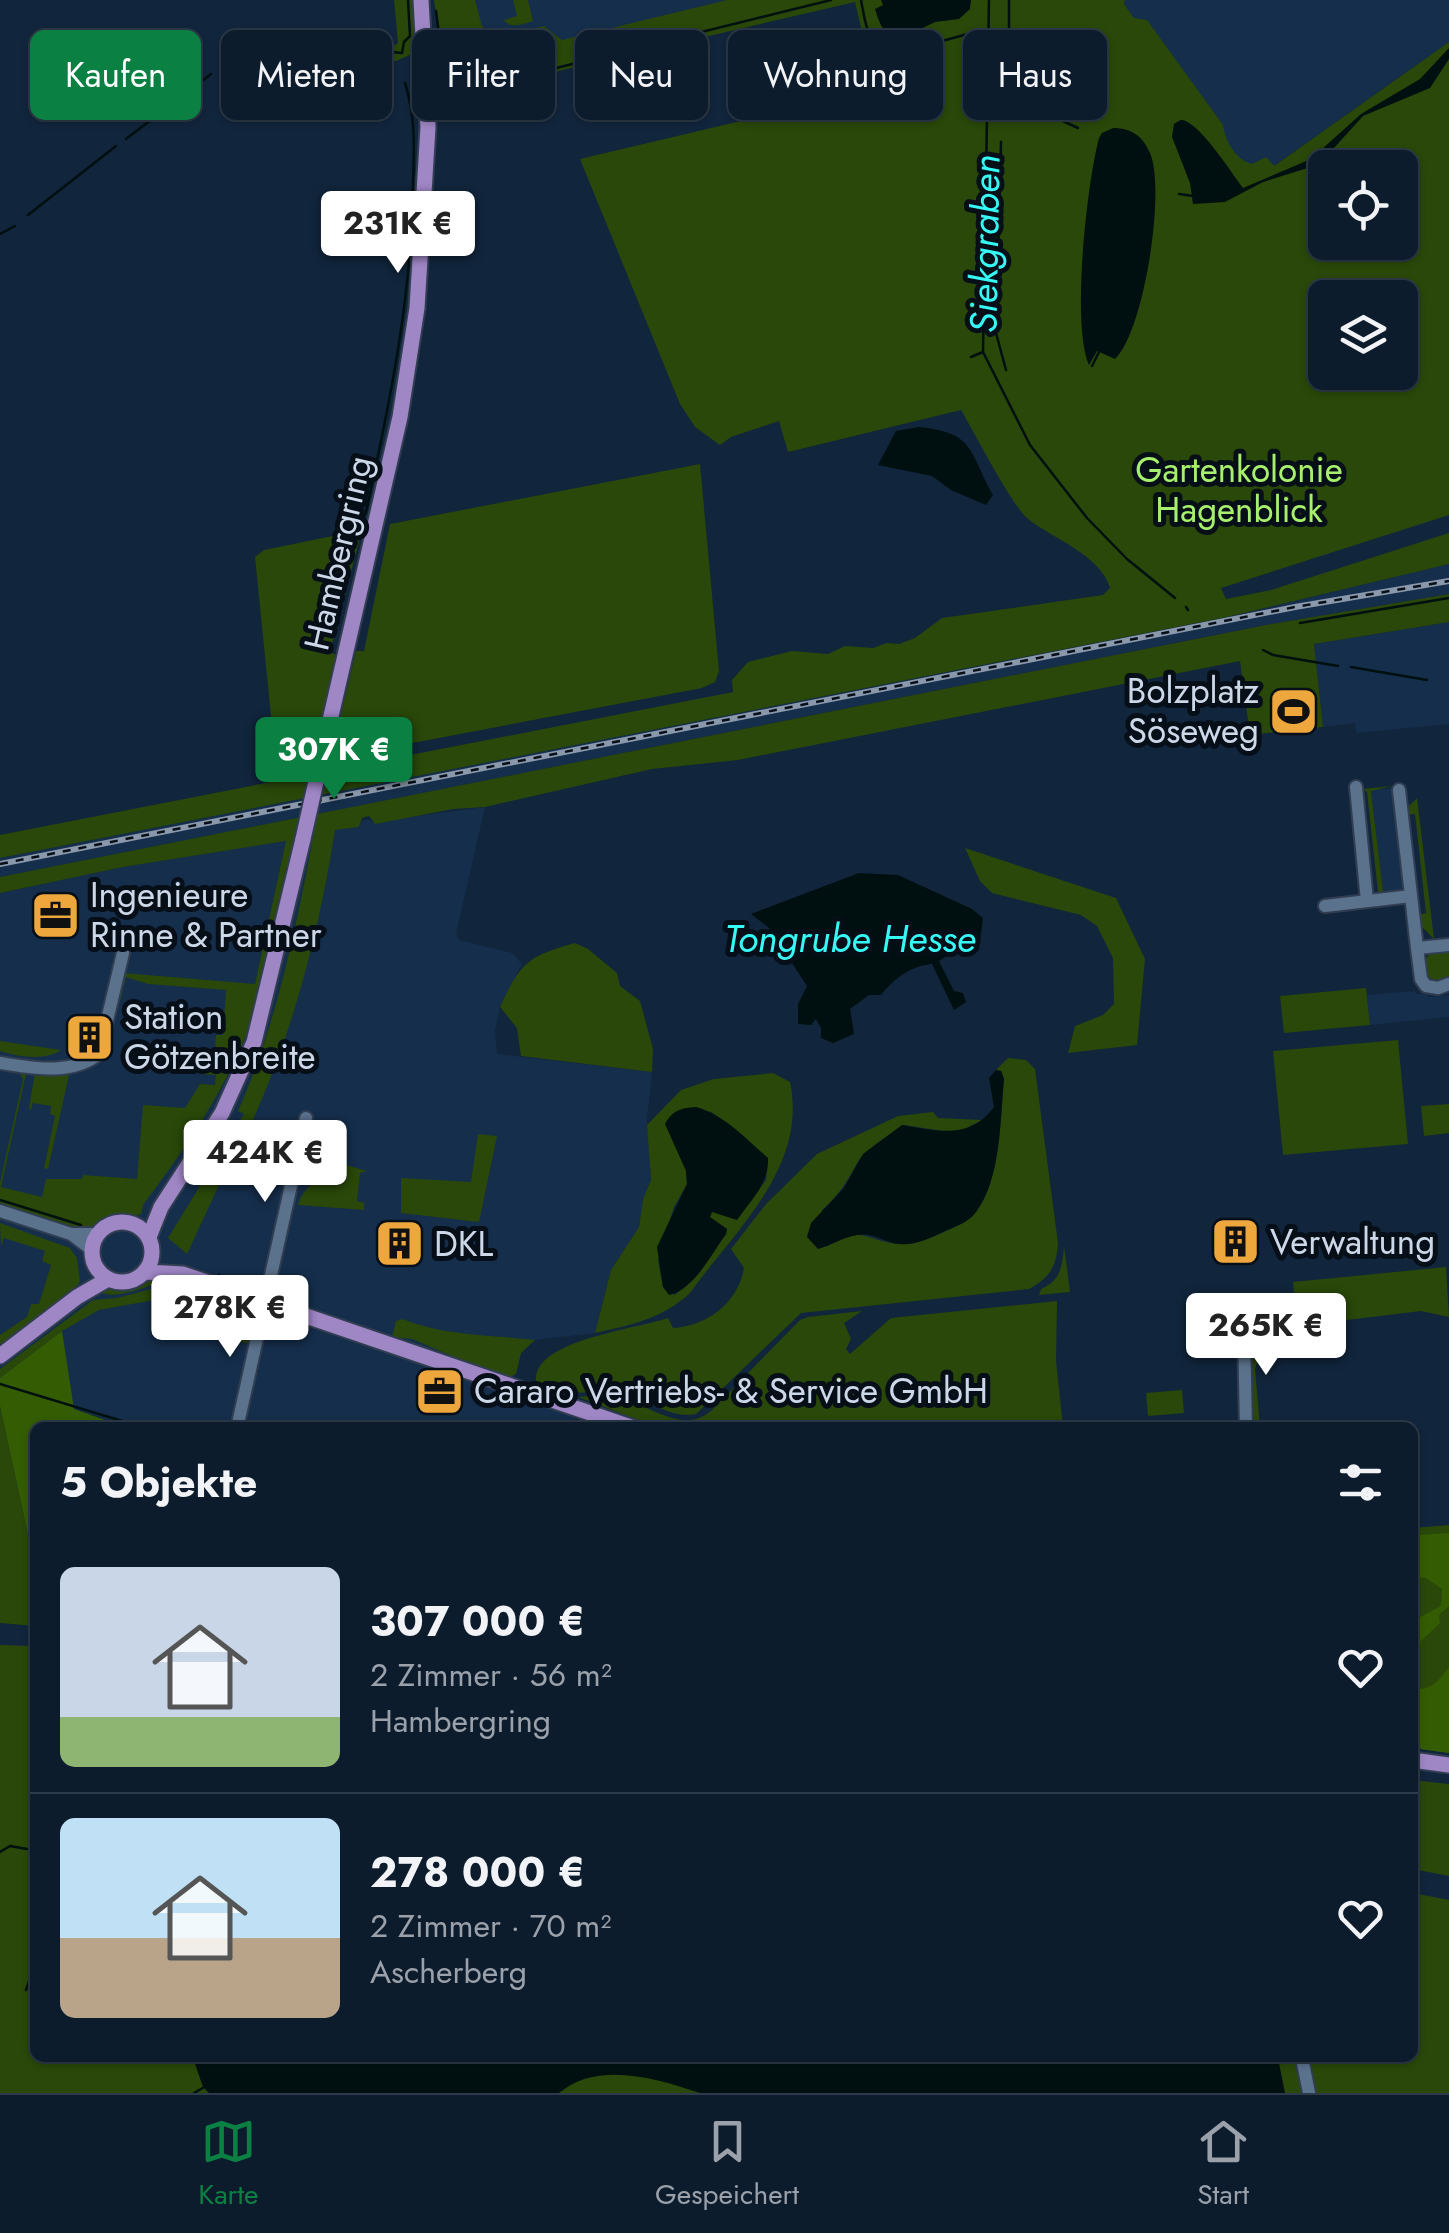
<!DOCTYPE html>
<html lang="de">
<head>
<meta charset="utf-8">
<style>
  :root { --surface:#0d1c2d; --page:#162535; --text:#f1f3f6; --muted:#9aa1aa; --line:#2d3a49; --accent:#0b8043 }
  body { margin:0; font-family:Jost,sans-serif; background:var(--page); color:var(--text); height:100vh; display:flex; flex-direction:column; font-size:38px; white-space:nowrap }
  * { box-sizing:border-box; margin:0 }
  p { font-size:32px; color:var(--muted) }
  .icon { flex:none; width:55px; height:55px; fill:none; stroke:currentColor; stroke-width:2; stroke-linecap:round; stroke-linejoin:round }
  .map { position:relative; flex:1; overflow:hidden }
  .details { position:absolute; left:30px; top:1422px; width:1388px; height:640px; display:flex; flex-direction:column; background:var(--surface); border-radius:15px; box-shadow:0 2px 8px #0004,0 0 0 2px var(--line) }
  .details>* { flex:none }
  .guide { position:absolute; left:30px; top:30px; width:1390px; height:90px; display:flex; gap:20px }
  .controls { position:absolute; left:1308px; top:150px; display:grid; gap:20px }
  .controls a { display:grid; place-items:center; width:110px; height:110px; border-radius:15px; background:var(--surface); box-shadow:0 2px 8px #0004,0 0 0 2px var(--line); font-size:50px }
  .price { position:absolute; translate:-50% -85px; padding:0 22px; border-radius:10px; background:#fff; color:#222; font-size:32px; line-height:65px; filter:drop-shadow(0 2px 5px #0008) }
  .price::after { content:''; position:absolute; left:50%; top:60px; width:30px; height:22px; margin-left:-15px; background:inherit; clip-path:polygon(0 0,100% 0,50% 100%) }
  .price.current { background:var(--accent); color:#fff }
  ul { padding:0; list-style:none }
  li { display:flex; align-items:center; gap:30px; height:250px; padding:0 30px }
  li+li { border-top:2px solid var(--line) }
  li span { display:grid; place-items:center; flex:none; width:280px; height:200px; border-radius:15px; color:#555 }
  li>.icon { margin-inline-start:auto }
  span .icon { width:120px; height:120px; fill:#fffc; stroke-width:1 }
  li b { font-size:42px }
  h2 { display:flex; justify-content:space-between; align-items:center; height:120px; padding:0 30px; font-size:42px }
  .pill { padding:0 35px; border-radius:15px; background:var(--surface); box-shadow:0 2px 8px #0004,0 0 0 2px var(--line); font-size:35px; line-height:90px }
  .pill.current { background:var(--accent); color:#fff }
  .tabs { display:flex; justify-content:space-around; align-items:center; height:140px; border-top:2px solid var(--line); background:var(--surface); font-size:28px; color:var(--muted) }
  .tabs a { display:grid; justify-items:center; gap:5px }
  .tabs .current { color:var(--accent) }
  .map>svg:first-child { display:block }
  .built { fill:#152e4b }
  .green { fill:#294809; fill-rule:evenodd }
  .forest { fill:#345d03 }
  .water { fill:#001010 }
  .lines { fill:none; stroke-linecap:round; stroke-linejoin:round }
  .stream { stroke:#001010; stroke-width:2.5 }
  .minor-casing { stroke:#313e52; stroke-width:16 }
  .major-casing { stroke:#313e52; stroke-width:19 }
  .minor { stroke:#5b728d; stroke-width:12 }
  .major { stroke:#9f86c5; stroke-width:15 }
  .rail-casing { stroke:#8a98ab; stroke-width:6 }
  .rail { stroke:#060e18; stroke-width:2.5; stroke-dasharray:8; stroke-linecap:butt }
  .major-bridge-casing { stroke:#313e52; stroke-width:19; stroke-linecap:butt }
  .major-bridge { stroke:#9f86c5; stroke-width:15 }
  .labels { text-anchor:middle; stroke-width:10; stroke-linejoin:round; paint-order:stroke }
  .park-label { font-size:35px; fill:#a7f06d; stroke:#060e18 }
  .street-label { font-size:35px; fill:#ccd8e8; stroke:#060e18 }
  .poi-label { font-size:35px; fill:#ccd8e8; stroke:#060e18; text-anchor:start }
  .water-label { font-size:38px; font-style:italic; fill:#36f9f5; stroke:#060e18 }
</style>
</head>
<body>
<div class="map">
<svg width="1449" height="2093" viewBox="0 0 1449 2093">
  <rect width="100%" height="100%" fill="#11253c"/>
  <!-- built -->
  <path class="built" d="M434,0h380l-275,68 -12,-20 -68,2 -18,-4z
    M1121,0h328v42l-197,139z
    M1449,564v30l-183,31 -1266,252v-19l1227,-241z
    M1449,622v102l-93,9 -1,-10 -32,4 -9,-83z
    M1392,788l12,101 -21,2 -12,-101z
    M485,807l-29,127 3,6 53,13 10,11 -22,43 -5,24 2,23 155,18 -5,48 4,60 -8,19 -4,28 -28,43 -16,63 -60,7 -14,13 -7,24 64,20 -3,30h-446l-129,-43v-491l123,-26 171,-28 1,-5 64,-7 3,-6 9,-2 1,3z
    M1415,991l1,3 11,-1 1,4 21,-2v22l-79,8 -3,-30z"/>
  <!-- green -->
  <path class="green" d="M394,0h21l3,40 -6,14 -16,7 -28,2 30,-20z
    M434,0h41l7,26 12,11 50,-11 18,14 165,-40h398l-1,4 10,14 13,2 76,105c2,16 13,35 29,39l14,-7 8,9 175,-124v473l-228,73 5,11 45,-9 178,-57v31l-222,53 -1227,241v-23l276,-54 69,-9 9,9 9,-2 -3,-10 9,-6 364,-71 -1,-12 16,-18 44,-11 36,3 17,-8 28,2 14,-5 12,1 16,-6 27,-20 161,-23 7,-7c-9,-33 -59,-50 -83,-70 -16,-14 -53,-86 -66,-108l-173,42 -9,-31 -48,16 -11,8 -25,-18 -15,-23 -100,-245 305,-72 -22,-51 -8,-34 -314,73 -14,-27 -68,2 -18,-4zM1325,168h75v74h-75zM1325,298h75v74h-75z
    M513,0h15l5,21c-11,3 -22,9 -29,-1l13,-4z
    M513,58l11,5 8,19 -64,-4 4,-11z
    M700,464l19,207 -4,11 -13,6 -316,60v3l-32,7 -17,10 -52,8 5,-22 -16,-8 -19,-189 9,-7 98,-20 -32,122 8,4 -26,107 18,-1 26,-111h8l26,-127z
    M1449,594v28l-135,22 9,83 -73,8 -10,-74 -502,99 -86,9 -167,38 -32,2 -78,15 -6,-8 -7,2 -3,9 -24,3c-16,102 -42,203 -85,296l3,2 -22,48 -6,-4 -38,82 -19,-16 76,-124 -6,-3c39,-88 58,-183 76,-278l-18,1c-15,65 -26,140 -50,201 -25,62 -63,117 -103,170l-2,9c-10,5 -15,2 -26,5 -13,3 -20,10 -34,11l-81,-27v-21l23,-103 -5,-8 8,3 -25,113 41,10 4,-18h36l1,-4 54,4 6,-74 42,3 15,-24 15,1 1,-10 -16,-1 1,-8h7l1,-13h6l1,-18h7l3,-45 -78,-6 -22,-7 -8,32 5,-36 132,11 31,-143 -163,26 -123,26v-16l1266,-252z
    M1393,786l-22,5 12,100 -5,1 -11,-100 -5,-3z
    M1417,798l17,141 -15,-15 -1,-9 8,-2 -11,-99 -8,1v-7z
    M965,848l151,50 29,61 -8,86 -69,8 7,-27 28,-11 11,-11 -1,-46 -16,-32 -16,-11 -89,-22 -12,-12z
    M575,943l13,6 29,24 3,13 20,15 13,48 -1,23 -131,-16 -4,-28 -17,-21c20,-44 28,-51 75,-64z
    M1449,951v27l-6,3 -12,-2 -6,-8 1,-13 6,-6z
    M1366,988l4,37 -86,8 -4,-37z
    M1398,1040l10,104 -125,11 -10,-104z
    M0,1041l61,9c-15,11 -43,7 -61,1z
    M1008,1058l18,2 9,9 23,174c-2,25 -8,34 -29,46l-228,24 -105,101c-25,5 -45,-13 -68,-19 -31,-7 -64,5 -92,-14 -3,-41 101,-52 132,-63l5,10c34,-2 65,-25 71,-60l-13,-19 35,-45 51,-50 81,-38 35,-4 5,6 44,2 -25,13 -54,-8c-13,10 -38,24 -46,38 -10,19 -19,33 -35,47l4,37c36,-24 42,-5 73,-3 15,1 32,-6 45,-12 10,-5 25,-10 32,-20 25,-34 24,-91 28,-133l-3,-8 -5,-1z
    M35,1073l34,2 -21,94 -4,-1 11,-52 -5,-2 1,-8 -18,-3 -2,7 -2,-2z
    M773,1073l17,9c18,85 -55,148 -100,211 -28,26 -59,32 -95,40l16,-63 28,-43 4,-28 8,-19 -4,-55 34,-35 33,-11zM710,1111l58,47 -2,22 -29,39 -25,-8 -3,6 18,12 -1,5 -33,44 -18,17 -12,-8 -5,-27 16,-53 13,-23 -1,-13z
    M1449,1104v29l-25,3 -3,-30z
    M478,1134l19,2 -18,86 -78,-9v-35l70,4z
    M328,1160l39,11 -7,2 -3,28 7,2v7l-66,-5c5,-20 25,-25 30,-45z
    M0,1223l70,25 7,10 3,24 -29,31 -51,38v-16l27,-18 4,-13h8l12,-39 -9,-4 3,-10 -41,-13 -3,8z
    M1064,1246l6,46 -31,3 2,-6c20,-9 21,-22 23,-43z
    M1446,1267l3,50 -28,-6 -115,14 -11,-19 -2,-24z
    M164,1277l-3,5c-20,6 -45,19 -64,9 14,-5 21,-2 34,-5 11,-3 20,-8 33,-9z
    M159,1287l13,1 25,10 -1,3 5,2 2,-3 32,7 17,8 -2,29 -14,-3 3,-20 -69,-22h-10l-61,11 -37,21 -62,47v-9l93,-69 24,-2z
    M1057,1301l-1,60 7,66h-406l-79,-30c14,-2 35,0 50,4 28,8 57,33 84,9l88,-90 8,-3 54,-6 -18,12 7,16 -5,10 4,5 41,-36z
    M403,1319c40,17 90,16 132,21l-14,13 -5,21 -10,5 -94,-40 -20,-2 4,-16z
    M1261,1350l-6,19 5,58h-7l-2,-76z
    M1182,1390l2,23 -36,3 -2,-23z
    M0,1406l35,161v59l-35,-3z
    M1449,1525v228l-36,-5v-220z
    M0,1645l35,1v412h1262l7,35h-1304z
    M1412,1780l37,4v92l-36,-7z
    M1413,1893l36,7v193h-135l-7,-35h105z"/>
  <!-- forest -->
  <path class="forest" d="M62,1331l12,78 40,14 -1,4 -78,1v139l-35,-161v-28z
    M1449,1533v73l-10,9 1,8 -19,18h-8v-20l28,-15 1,-17 -16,-11 -13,-1 7,-42z
    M1449,1667v86l-36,-5v-60c18,4 25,-7 36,-21z"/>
  <!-- water -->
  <path class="water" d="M881,0h90l-1,9 -11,10 -24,3 -35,17c-17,-5 -20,-14 -25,-30l8,-4z
    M1449,48v11l-19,29 -67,28 -39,43 -10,7 -51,16 -38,20 -32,2 -3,-21 -18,-46 2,-13c7,-4 7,-6 15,-1 17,10 42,49 54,65l68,-29 50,-45 59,-35z
    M1113,128c18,0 30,8 37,25 16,36 -6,179 -35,206l-18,-8 -8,14c-18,-40 -2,-182 10,-227l3,-5z
    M919,427c56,6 49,23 74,68l-7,10 -35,-15 -19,-14 -54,-11 18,-34z
    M859,873l39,2 74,34 11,9 -3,23 -19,6 -22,14 15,30 9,2 3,9 -12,8 -22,-46c-22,2 -37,14 -51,31h-12l-19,14 4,25 -21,9 -12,-5v-10l-5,-9 -5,6 -13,-1v-20l9,-18 -38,-58 -18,-14z
    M996,1070l5,1 3,8c-4,41 -3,100 -28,133 -7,10 -22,15 -33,20 -13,6 -29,14 -44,12 -10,-1 -20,-7 -30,-9 -19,-3 -33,9 -51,14l-11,-12 4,-14 33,-35 19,-34 39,-29c35,6 68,15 92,-18l-5,-29z
    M696,1107c29,8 50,32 72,51 1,26 -17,42 -31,62l-25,-8 -2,5 17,12 -1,5c-14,19 -32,56 -57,61l-6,-8 -6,-40 30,-63 -1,-13 -21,-47c8,-14 16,-16 31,-17z
    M193,2058h1085l7,35h-585c-42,-14 -102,-33 -141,0h-350l-6,-6z"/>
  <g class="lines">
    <!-- stream -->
    <path class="stream" d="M861,0c5,25 6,53 38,53l83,-23 6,4
      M989,0l-6,352 47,93 57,73 40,41 48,39
      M1009,0v87l26,21 43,20
      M436,11l4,31
      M354,66l17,1 20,-15 11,1 2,-11 6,-6 -2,-36
      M222,68l36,-5 85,3
      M540,72l291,-72
      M126,139l85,-65
      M1001,142l-5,191 10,37
      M1179,194l14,2
      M28,215l88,-69
      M0,234l15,-8
      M971,357l12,-5
      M1092,366l8,-16
      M361,522l5,-10c24,-110 46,-216 47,-329 1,-35 3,-66 -8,-100
      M1186,607l2,3
      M1300,623l149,-25
      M1263,650l10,5 65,11
      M1351,667l76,13
      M0,1200l81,25
      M219,1275l8,4
      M0,1384l145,44
      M0,1852l10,-6 17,3
      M35,1866v23
      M26,1990l9,-25
      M194,2093l12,-7"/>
    <defs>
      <path id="minor" d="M1356,787l11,114
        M1399,790l18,158
        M1325,906l86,-10
        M1449,945l-32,3 4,31 5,7 12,2 11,-4
        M0,1063c34,5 70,13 99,-9l24,-101
        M0,1211l71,23 21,16
        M73,1234h25
        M1244,1330l2,98
        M237,1428l69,-310
        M1302,2058l7,35"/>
      <path id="major" d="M322,755l78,-338 17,-109 11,-181 -7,-127
        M92 1252a30 30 0 1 1 60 0a30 30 0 1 1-60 0Z
        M149,1237l12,-30 61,-94 32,-71 49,-203
        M146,1272l37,2 451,154
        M0,1356l77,-59 31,-18
        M1412,1760l37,5"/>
    </defs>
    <!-- minor casing -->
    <use href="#minor" class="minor-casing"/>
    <!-- major casing -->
    <use href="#major" class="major-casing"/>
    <!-- minor -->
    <use href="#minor" class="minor"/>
    <!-- major -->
    <use href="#major" class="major"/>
    <defs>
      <path id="rail" d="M0,864l1295,-257 154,-26"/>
    </defs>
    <!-- rail casing -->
    <use href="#rail" class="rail-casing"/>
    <!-- rail -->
    <use href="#rail" class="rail"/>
    <defs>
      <path id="major-bridge" d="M303,839l19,-84"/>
    </defs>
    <!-- major-bridge casing -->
    <use href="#major-bridge" class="major-bridge-casing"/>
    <!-- major-bridge -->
    <use href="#major-bridge" class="major-bridge"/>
  </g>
  <!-- icons -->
  <defs>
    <symbol id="stadium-square" viewBox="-11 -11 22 22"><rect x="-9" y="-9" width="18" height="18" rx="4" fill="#eea73d" stroke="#060e18"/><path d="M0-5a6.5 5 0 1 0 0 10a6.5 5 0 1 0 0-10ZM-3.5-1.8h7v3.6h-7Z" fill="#111"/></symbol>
    <symbol id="office-square" viewBox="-11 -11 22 22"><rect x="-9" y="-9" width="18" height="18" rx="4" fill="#eea73d" stroke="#060e18"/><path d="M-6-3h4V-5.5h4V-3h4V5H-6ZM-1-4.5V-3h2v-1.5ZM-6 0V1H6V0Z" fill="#111"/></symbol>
    <symbol id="building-square" viewBox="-11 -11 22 22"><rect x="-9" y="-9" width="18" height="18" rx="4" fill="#eea73d" stroke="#060e18"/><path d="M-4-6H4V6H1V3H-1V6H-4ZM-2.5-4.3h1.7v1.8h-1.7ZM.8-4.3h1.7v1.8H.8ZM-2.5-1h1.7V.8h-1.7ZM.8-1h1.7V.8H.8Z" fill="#111"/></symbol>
  </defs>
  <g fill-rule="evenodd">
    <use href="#stadium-square" x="1266" y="684" width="55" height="55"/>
    <use href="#office-square" x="28" y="888" width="55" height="55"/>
    <use href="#building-square" x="62" y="1010" width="55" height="55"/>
    <use href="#building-square" x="1208" y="1214" width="55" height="55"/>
    <use href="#building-square" x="372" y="1216" width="55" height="55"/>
    <use href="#office-square" x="412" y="1364" width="55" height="55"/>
  </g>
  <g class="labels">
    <!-- park labels -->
    <g class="park-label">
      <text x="1239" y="482">Gartenkolonie<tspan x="1239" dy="40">Hagenblick</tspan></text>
    </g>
    <!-- street labels -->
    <g class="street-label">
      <text transform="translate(338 553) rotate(-77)" y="12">Hambergring</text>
    </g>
    <!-- poi labels -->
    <g class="poi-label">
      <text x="1259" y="703" text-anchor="end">Bolzplatz<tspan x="1259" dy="40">Söseweg</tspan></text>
      <text x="90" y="907">Ingenieure<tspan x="90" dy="40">Rinne &amp; Partner</tspan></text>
      <text x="124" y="1029">Station<tspan x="124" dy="40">Götzenbreite</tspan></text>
      <text x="1270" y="1254">Verwaltung</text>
      <text x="434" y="1256">DKL</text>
      <text x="474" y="1403">Cararo Vertriebs- &amp; Service GmbH</text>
    </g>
    <!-- water labels -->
    <g class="water-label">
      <text transform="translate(985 244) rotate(-89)" y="13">Siekgraben</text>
      <text x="850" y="952">Tongrube Hesse</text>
    </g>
  </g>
</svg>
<div class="controls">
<a><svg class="icon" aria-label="locate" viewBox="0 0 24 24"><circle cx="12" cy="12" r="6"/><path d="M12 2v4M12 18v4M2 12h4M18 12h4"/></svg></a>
<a><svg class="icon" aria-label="layers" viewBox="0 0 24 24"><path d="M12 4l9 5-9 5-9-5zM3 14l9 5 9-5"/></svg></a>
</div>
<b class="price" style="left:398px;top:276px">231K €</b>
<b class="price current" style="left:334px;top:802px">307K €</b>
<b class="price" style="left:265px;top:1205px">424K €</b>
<b class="price" style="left:230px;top:1360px">278K €</b>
<b class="price" style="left:1266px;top:1378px">265K €</b>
<div class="guide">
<a class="pill current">Kaufen</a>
<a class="pill">Mieten</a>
<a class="pill">Filter</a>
<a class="pill">Neu</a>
<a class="pill">Wohnung</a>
<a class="pill">Haus</a>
</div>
<section class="details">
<h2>5 Objekte<svg class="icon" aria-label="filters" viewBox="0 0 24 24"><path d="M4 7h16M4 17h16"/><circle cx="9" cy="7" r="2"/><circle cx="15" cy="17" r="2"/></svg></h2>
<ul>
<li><span style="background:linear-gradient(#c9d6e8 75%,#8fb573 0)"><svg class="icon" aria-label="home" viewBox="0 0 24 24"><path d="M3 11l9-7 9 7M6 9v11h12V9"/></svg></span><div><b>307 000 €</b><p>2 Zimmer · 56 m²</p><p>Hambergring</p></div><svg class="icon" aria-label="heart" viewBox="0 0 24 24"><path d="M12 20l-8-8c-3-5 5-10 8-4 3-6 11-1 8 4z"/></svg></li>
<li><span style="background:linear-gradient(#bfe0f5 60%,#b9a48a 0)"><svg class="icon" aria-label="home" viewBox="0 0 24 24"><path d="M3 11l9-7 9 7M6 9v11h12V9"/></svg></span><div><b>278 000 €</b><p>2 Zimmer · 70 m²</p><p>Ascherberg</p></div><svg class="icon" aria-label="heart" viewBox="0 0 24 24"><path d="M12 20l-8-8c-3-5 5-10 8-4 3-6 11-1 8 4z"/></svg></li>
</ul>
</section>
</div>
<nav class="tabs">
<a class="current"><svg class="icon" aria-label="map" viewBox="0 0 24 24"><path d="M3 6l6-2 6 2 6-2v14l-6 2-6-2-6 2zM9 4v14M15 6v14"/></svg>Karte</a>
<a><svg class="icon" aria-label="saved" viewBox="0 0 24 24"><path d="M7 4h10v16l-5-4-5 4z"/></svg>Gespeichert</a>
<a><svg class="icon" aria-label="home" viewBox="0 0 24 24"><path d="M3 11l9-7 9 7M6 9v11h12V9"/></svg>Start</a>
</nav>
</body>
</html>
